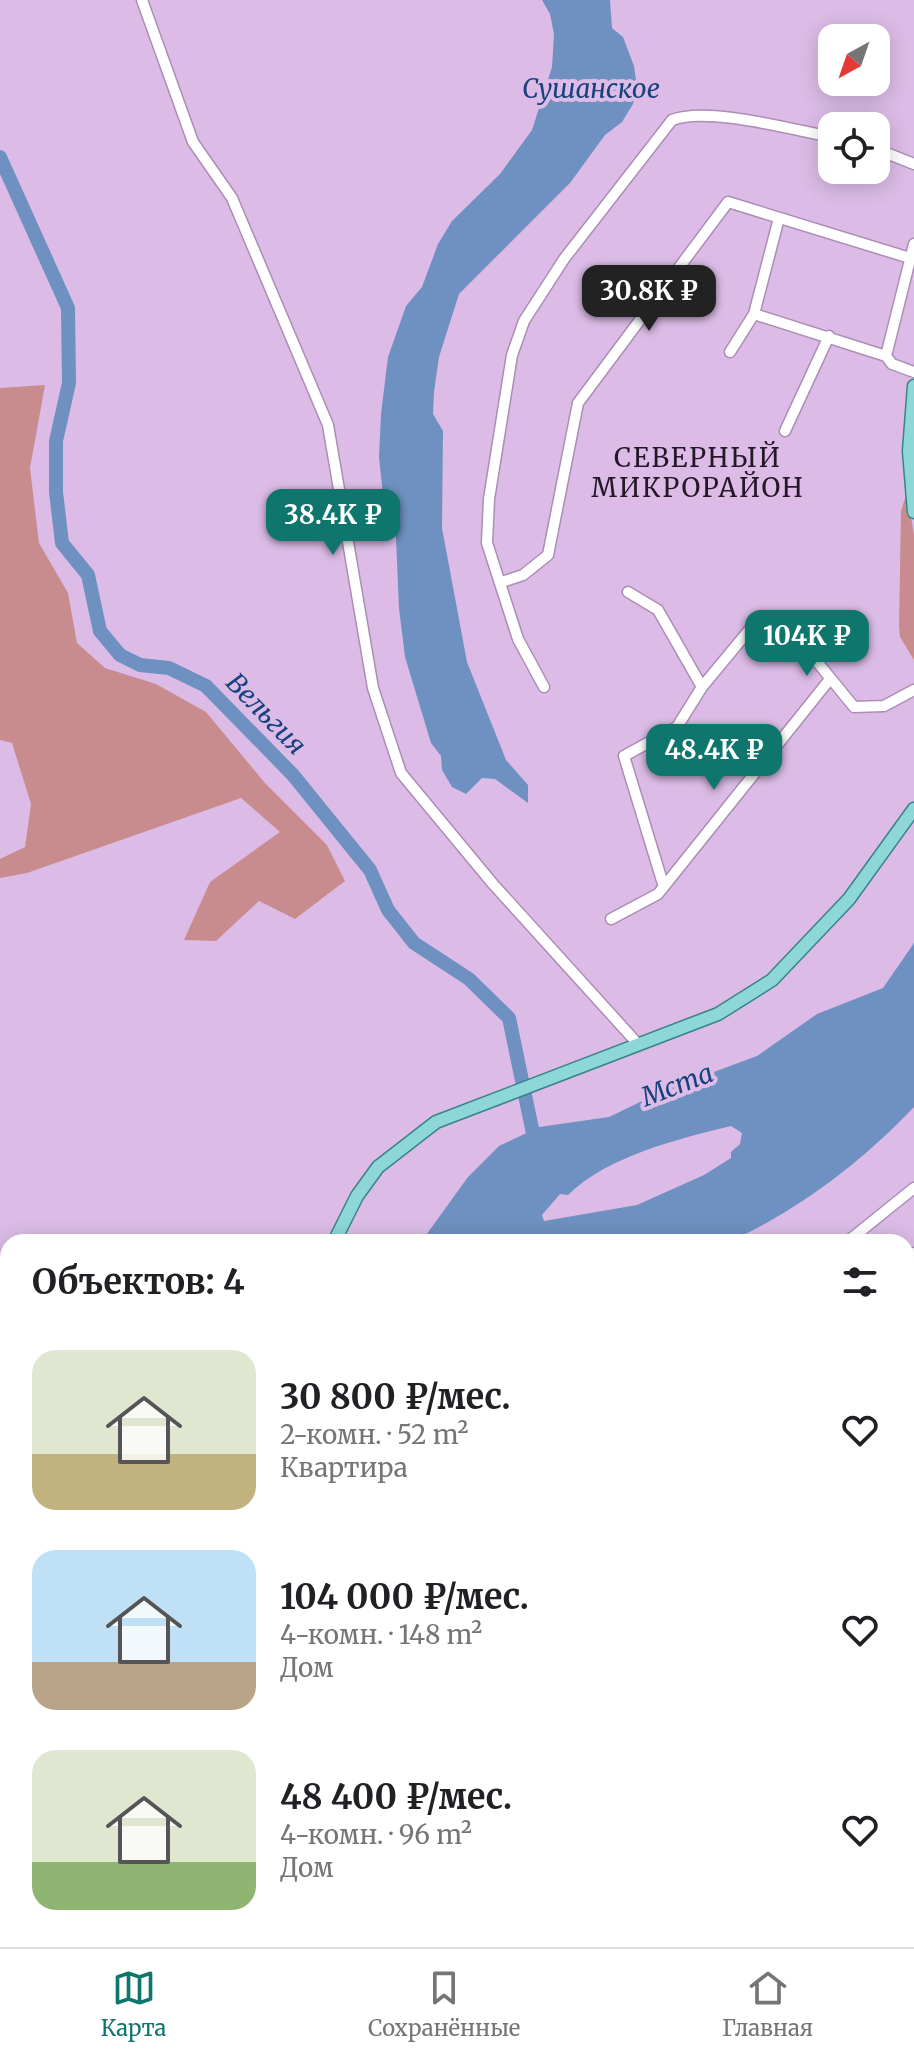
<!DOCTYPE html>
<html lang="ru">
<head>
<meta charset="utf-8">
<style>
  :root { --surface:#fff; --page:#f2f2f2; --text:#202124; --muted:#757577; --line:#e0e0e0; --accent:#0f766e }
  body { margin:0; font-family:Merriweather,serif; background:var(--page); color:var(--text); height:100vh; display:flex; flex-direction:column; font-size:30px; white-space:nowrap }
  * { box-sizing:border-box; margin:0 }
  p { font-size:26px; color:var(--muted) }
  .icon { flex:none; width:44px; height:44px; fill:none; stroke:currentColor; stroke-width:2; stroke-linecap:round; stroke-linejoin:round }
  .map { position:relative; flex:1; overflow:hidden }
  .sheet { position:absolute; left:0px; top:1234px; width:914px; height:714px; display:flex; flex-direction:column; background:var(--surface); border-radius:24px 24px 0 0; box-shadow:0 4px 20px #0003 }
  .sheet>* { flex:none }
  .needle { width:52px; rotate:220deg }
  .controls { position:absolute; left:818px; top:24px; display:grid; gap:16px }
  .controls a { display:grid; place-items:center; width:72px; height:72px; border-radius:16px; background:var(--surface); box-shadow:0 4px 20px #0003; font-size:40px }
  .price { position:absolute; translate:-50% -68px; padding:0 18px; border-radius:16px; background:var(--accent); color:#fff; font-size:26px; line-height:52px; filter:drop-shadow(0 2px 4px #0008) }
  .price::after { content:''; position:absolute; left:50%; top:48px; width:24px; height:18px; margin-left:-12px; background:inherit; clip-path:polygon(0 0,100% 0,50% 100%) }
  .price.selected { background:#222; color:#fff }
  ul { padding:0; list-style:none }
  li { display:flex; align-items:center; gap:24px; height:200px; padding:0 32px }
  li span { display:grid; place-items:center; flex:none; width:224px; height:160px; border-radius:24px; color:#555 }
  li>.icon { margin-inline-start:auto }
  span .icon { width:96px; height:96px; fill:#fffc; stroke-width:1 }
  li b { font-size:34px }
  h2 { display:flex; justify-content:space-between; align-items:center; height:96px; padding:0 32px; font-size:34px }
  .tabs { display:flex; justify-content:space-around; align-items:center; height:112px; border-top:2px solid var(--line); background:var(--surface); font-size:22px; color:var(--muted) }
  .tabs a { display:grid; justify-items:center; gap:4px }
  .tabs .selected { color:var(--accent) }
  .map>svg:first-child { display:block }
  .green { fill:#c98c8e }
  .water { fill:#6f91c1; fill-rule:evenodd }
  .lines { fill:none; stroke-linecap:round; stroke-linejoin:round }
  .river { stroke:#6f91c1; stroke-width:14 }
  .minor-casing { stroke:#ab8db6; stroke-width:13 }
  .major-casing { stroke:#38838a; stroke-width:15 }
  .minor { stroke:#fff; stroke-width:10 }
  .major { stroke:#8ed7d9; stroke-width:12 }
  .labels { text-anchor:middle; stroke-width:8; stroke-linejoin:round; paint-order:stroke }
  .water-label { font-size:26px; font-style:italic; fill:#15417d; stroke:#dcbce7 }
  .neighbourhood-label { font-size:26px; letter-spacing:2px; fill:#241828; stroke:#dcbce7 }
</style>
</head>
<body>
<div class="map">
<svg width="914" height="1947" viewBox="0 0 914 1947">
  <rect width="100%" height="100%" fill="#dcbce7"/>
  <!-- green -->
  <path class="green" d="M45,385l-15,83 9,75 29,50 9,50 28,25 51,16 50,28 59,71 62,62 18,36 -50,38 -36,-18 -43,40 -32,-1 26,-58 70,-50 -39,-34 -214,75 -27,5v-19l25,-12 6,-43 -19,-61 -12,-3v-352z
    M907,492l7,43v125l-14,-23 -1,-10 2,-116z"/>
  <!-- water -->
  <path class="water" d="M542,0h68l2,28 11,9 11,29 3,22 -4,16 -11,18 -17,13 -35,48 -111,111 -20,63 -5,35 -1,22 10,17 -1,97 25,134 39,98 22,25v18l-33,-24 -13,-1 -16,16 -14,-7 -10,-17 -1,-14 -10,-13 -26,-86 -6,-49 -3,-70 -13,-43 -4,-38 2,-43 7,-57 18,-51 16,-19 16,-43 14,-23 48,-47 32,-44 20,-63 2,-33 -4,-20z
    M914,943v164c-52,55 -117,104 -185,135h-308l47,-65 31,-31 40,-19 70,-10 56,-27 92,-34 60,-42 66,-26zM731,1126l11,7 -2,11 -9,8v6l-27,17 -67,30 -93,16 -2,-6 18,-21 8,1c40,-39 110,-56 163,-69z
    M906,1798l8,7v142h-69l-3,-7h64z"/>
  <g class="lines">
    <!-- river -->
    <path class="river" d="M0,157l68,151 1,75 -13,58v51l6,51 26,32 12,56 20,24 20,10 29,3 37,18 87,89 77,95 18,40 26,33 55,36 40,39 27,130"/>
    <defs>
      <path id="minor" d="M142,0l51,142 39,56 96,227 45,263 28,85 92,111 144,159
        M876,149l38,15
        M914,244l-28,112 6,8 22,8
        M754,314l132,42
        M730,352l24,-38 25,-96
        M785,431l44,-95
        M502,582l21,-7 25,-20 30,-152 150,-201 182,56
        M628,592l30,18 44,77 -25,40 -53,29 39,128
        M544,687l-26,-48 -31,-96 2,-44 23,-144 12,-34 40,-62 108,-139c35,-14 121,10 160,17
        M702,687l58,-70h13l23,19 58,71 30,-1 30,-16
        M611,919l47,-25 172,-215
        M847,1242l67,-54
        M859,1242h5
        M906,1256l8,-3
        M0,1331l8,-4
        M906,1530l8,9
        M0,1538l8,-1
        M0,1928l8,1
        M474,1940l3,7"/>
      <path id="major" d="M914,386l-5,65 5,61
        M334,1242l23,-46 21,-29 58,-45 282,-108 54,-34 77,-81 65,-90
        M185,1947l4,-7"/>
    </defs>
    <!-- minor casing -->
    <use href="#minor" class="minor-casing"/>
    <!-- major casing -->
    <use href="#major" class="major-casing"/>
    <!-- minor -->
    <use href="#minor" class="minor"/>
    <!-- major -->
    <use href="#major" class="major"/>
  </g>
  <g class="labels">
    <!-- water labels -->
    <g class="water-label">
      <text x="591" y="98">Сушанское</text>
      <text transform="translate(266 714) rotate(46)" y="9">Вельгия</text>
      <text transform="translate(677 1085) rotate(-21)" y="9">Мста</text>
    </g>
    <!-- neighbourhood labels -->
    <g class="neighbourhood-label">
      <text x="698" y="467">СЕВЕРНЫЙ<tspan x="698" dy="30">МИКРОРАЙОН</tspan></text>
    </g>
  </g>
</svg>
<div class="controls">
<a><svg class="needle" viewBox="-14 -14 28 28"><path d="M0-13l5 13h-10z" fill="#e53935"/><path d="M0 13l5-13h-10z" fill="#757577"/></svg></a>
<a><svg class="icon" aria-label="locate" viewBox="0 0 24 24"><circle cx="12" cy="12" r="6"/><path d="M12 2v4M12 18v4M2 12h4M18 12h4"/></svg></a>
</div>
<b class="price selected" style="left:649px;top:333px">30.8K ₽</b>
<b class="price" style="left:333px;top:557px">38.4K ₽</b>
<b class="price" style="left:807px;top:678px">104K ₽</b>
<b class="price" style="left:714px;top:792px">48.4K ₽</b>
<section class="sheet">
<h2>Объектов: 4<svg class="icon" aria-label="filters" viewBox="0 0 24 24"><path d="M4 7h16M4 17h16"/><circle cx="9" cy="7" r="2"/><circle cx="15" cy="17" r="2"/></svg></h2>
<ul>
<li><span style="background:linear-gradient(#dfe7d0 65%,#c2b280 0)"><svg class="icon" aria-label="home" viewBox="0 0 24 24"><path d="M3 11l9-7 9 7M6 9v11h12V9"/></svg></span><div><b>30 800 ₽/мес.</b><p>2-комн. · 52 m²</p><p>Квартира</p></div><svg class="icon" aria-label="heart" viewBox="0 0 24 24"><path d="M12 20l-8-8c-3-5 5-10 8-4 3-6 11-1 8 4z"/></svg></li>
<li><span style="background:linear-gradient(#bfe0f5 70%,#b9a48a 0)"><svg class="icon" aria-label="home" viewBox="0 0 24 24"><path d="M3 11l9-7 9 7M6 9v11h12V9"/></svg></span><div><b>104 000 ₽/мес.</b><p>4-комн. · 148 m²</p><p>Дом</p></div><svg class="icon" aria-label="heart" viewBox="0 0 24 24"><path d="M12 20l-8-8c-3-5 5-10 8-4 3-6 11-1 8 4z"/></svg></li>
<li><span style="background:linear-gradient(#dfe7d0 70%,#8fb573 0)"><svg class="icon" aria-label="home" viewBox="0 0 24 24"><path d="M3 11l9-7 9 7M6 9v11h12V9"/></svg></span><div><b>48 400 ₽/мес.</b><p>4-комн. · 96 m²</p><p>Дом</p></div><svg class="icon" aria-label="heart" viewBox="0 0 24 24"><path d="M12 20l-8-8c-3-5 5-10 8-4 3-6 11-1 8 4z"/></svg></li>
</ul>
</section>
</div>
<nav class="tabs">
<a class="selected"><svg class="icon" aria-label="map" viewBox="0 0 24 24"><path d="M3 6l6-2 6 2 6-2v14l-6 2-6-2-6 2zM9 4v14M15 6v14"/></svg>Карта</a>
<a><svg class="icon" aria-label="saved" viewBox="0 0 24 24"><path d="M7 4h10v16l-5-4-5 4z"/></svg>Сохранённые</a>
<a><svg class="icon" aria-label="home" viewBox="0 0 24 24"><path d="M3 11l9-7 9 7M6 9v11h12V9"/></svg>Главная</a>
</nav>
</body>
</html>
